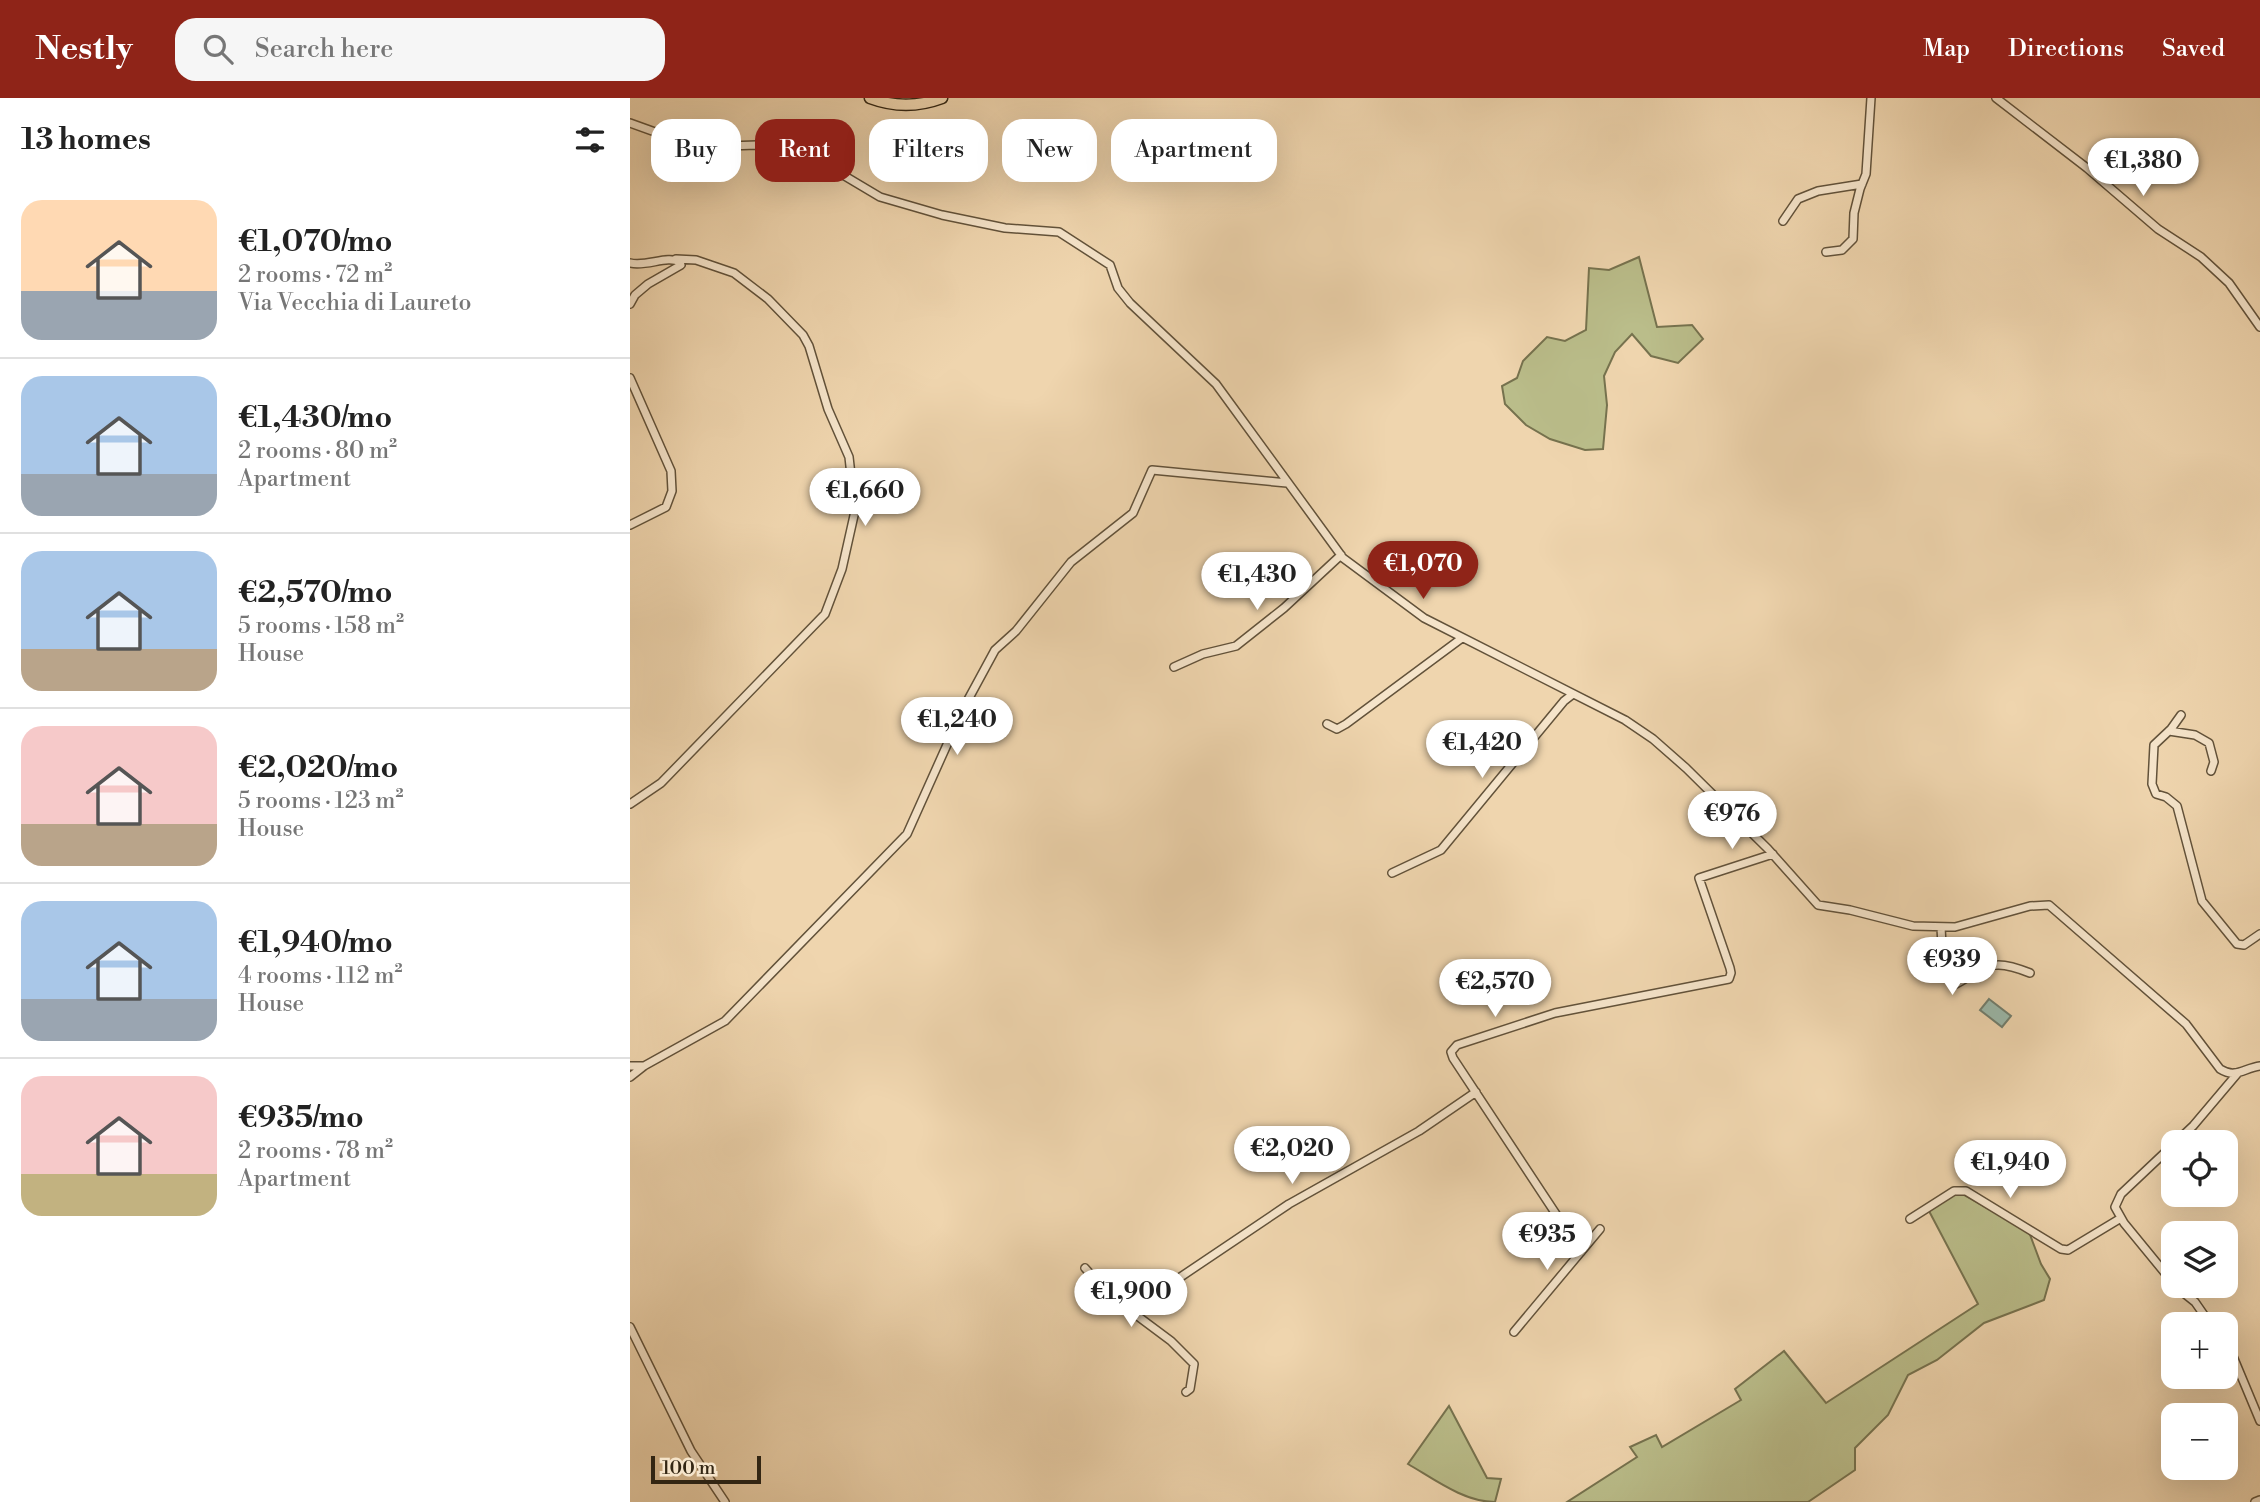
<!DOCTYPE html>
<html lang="en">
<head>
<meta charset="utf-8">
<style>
  :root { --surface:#fff; --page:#f6f6f6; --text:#222; --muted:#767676; --line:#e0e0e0; --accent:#8f2418 }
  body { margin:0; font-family:"Libre Bodoni",serif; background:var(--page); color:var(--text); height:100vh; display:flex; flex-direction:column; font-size:26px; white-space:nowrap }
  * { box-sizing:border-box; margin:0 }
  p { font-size:23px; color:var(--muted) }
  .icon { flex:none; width:38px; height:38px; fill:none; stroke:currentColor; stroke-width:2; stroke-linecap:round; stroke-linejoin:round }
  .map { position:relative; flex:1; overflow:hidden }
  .side { display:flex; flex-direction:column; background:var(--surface); width:630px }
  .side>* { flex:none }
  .guide { position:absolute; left:21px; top:21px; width:665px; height:63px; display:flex; gap:14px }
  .controls { position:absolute; left:1531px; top:1032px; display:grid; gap:14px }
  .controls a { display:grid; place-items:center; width:77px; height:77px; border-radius:14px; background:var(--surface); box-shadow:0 7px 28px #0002; font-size:35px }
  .scale { position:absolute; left:21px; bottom:18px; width:110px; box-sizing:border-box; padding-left:7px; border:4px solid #332613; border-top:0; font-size:19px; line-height:24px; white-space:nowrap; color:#332613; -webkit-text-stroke:5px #f5e4ca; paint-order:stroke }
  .price { position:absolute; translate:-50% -60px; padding:0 16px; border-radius:24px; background:#fff; color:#222; font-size:23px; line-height:46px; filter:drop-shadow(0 2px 4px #0008) }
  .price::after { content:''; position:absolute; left:50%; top:42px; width:21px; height:16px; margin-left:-10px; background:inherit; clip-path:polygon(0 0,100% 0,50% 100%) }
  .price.active { background:var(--accent); color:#fff }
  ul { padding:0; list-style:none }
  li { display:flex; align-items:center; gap:21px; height:175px; padding:0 21px }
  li+li { border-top:2px solid var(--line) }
  li span { display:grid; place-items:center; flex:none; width:196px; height:140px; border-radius:21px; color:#555 }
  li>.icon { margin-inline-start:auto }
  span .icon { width:84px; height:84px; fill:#fffc; stroke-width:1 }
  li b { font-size:30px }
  h2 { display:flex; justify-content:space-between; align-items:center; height:84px; padding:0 21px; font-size:30px }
  .chip { padding:0 24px; border-radius:21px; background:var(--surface); box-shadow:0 7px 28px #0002; font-size:24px; line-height:63px }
  .chip.active { background:var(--accent); color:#fff }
  header { display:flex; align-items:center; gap:42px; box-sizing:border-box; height:98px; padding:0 35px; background:var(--accent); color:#fff }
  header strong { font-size:33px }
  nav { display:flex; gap:38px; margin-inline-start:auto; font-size:24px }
  .search { width:490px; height:63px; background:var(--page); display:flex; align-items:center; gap:18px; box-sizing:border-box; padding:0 24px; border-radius:21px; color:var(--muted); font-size:26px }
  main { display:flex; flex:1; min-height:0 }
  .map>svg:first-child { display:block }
  .green { fill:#babd8a; stroke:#76724e; stroke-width:2 }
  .water { fill:#9ab9ab; stroke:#717e6e; stroke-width:2 }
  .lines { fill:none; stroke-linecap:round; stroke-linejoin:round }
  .minor-casing { stroke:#62523a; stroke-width:10 }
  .major-casing { stroke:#332613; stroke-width:13 }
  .minor { stroke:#f5e4ca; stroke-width:7 }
  .major { stroke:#efd5ae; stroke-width:10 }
</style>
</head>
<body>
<header>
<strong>Nestly</strong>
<div class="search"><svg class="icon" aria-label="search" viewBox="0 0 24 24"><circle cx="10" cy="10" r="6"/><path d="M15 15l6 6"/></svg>Search here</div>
<nav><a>Map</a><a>Directions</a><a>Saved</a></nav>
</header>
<main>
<section class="side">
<h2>13 homes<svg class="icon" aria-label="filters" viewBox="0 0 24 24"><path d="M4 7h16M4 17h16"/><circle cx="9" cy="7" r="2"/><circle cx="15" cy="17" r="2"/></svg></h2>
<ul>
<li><span style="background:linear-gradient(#ffd9b3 65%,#9aa5b1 0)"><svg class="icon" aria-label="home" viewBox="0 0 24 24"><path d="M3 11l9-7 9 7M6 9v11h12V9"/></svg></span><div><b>€1,070/mo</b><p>2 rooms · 72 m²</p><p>Via Vecchia di Laureto</p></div></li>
<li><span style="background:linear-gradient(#a9c7e8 70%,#9aa5b1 0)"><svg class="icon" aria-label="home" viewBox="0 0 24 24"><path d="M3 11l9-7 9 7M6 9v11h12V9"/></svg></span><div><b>€1,430/mo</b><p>2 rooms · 80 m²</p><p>Apartment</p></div></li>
<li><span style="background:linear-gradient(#a9c7e8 70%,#b9a48a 0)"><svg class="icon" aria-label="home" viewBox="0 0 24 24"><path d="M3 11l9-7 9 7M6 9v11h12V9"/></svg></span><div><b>€2,570/mo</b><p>5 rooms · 158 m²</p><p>House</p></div></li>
<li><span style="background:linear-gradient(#f6c9c9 70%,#b9a48a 0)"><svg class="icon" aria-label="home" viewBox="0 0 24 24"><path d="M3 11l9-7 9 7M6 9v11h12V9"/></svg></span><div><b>€2,020/mo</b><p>5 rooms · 123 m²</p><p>House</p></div></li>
<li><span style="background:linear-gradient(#a9c7e8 70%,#9aa5b1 0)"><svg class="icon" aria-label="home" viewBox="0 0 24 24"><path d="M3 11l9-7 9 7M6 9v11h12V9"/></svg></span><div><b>€1,940/mo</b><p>4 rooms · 112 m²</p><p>House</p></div></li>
<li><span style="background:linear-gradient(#f6c9c9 70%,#c2b280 0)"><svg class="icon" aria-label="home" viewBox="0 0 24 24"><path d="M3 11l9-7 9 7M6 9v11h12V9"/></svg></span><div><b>€935/mo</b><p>2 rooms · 78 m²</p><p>Apartment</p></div></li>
</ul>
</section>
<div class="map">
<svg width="1630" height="1404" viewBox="0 0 1630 1404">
  <rect width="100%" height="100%" fill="#efd5ae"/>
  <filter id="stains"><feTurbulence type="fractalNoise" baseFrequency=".00286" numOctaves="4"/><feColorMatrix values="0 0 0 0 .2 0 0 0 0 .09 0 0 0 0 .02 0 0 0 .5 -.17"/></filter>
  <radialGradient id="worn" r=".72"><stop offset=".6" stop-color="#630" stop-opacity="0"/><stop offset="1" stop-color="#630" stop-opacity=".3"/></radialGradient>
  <!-- green -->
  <path class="green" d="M1009,159l18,70 35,-2 11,14 -25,24 -27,-7 -19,-22 -17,18 -11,24 3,29 -4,44 -18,1 -35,-11 -24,-14 -21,-21 -3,-18 15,-8 6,-17 24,-24 18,4 21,-11 3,-62 20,2z
    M1322,1097h12l65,37 12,32 9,15 -6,21 -60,23 -47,37 -29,15 -20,40 -33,33v22l-47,32h-241l70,-45 -7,-10 26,-12 6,12 79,-47 -6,-11 49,-38 42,52 152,-99 -49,-93z
    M819,1308l38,72 14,1 -6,23c-31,0 -61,-23 -87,-38z"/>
  <!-- water -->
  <path class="water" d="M1359,901l22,17 -9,11 -22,-17z"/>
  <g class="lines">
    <defs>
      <path id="minor" d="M1366,0l91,70 71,61 43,28 28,26 31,44
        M0,25l50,18 47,5 30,-1 43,11 33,13 47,28 62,18 63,13 54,4 51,33 8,23 12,15 86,81 127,174 81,60 201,102 28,19 33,29 82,81 50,56 32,5 63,16 42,1 75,-21 19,-1 137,119 34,45c16,10 24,-1 40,-3
        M1153,123l15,-22 20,-8 44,-7
        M1196,154l16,-2 11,-11 1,-26 6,-24 6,-15 5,-76
        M0,165c17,4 37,-8 50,-1l1,3 -33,19 -13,11 -5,9
        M0,280l41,93 1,20 -6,16 -36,18
        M544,569l29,-13 33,-8 48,-38 57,-53
        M1551,617l-10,14 -17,16 -2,39 4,10 10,3 11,9 25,95 35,43 7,1 16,-11
        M697,626l10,5 9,-5 116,-86
        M1539,633l26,4 14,8 5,19 -3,9
        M0,706l31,-21 164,-169 17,-45 13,-58 -6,-54 -21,-48 -19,-63 -6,-11 -35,-36 -34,-26 -38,-13 -20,-1
        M762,775l49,-23 123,-149 9,-7
        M1311,829l1,19 5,30 9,8c33,-19 37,-26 74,-11
        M0,968h14
        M0,979l14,-11 81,-45 182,-187 56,-125 32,-59 21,-19 55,-69 62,-49 19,-43 135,13
        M1545,1045l18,-17 44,-52
        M1544,1046l-53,50 -6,13 9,16 50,61
        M1280,1121l44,-28h12l95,58 7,1 53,-32
        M951,1154l-128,-194 -2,-6 6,-7 98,-32 174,-34 2,-6 -1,-5 -31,-90 74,-24
        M455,1170l23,26 63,47 23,23 -4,25 -4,3
        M1545,1188l20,16 16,23
        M500,1213l159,-107 130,-73 57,-39
        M0,1229l61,124 34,51
        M884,1234l86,-103
        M1596,1248l6,8 28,67
        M1625,1404l5,-2"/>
      <path id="major" d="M240,0c24,9 48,9 72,0"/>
    </defs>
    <!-- minor casing -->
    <use href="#minor" class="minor-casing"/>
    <!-- major casing -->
    <use href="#major" class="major-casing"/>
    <!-- minor -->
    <use href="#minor" class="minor"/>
    <!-- major -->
    <use href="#major" class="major"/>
  </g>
  <rect width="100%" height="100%" filter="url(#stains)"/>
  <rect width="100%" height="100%" fill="url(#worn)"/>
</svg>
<div class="controls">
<a><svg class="icon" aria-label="locate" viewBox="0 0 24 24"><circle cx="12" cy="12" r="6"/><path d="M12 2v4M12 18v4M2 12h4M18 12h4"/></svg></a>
<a><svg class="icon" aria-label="layers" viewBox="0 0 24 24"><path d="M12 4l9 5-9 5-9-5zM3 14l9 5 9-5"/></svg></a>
<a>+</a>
<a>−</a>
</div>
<div class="scale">100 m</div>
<b class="price" style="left:1513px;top:100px">€1,380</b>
<b class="price" style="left:235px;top:430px">€1,660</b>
<b class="price active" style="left:793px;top:503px">€1,070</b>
<b class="price" style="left:627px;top:514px">€1,430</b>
<b class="price" style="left:327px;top:659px">€1,240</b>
<b class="price" style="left:852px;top:682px">€1,420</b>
<b class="price" style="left:1102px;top:753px">€976</b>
<b class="price" style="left:1322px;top:899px">€939</b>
<b class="price" style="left:865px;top:921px">€2,570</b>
<b class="price" style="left:662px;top:1088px">€2,020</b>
<b class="price" style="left:1380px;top:1102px">€1,940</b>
<b class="price" style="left:917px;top:1174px">€935</b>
<b class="price" style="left:501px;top:1231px">€1,900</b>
<div class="guide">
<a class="chip">Buy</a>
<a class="chip active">Rent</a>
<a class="chip">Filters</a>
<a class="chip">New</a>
<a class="chip">Apartment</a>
</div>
</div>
</main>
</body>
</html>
